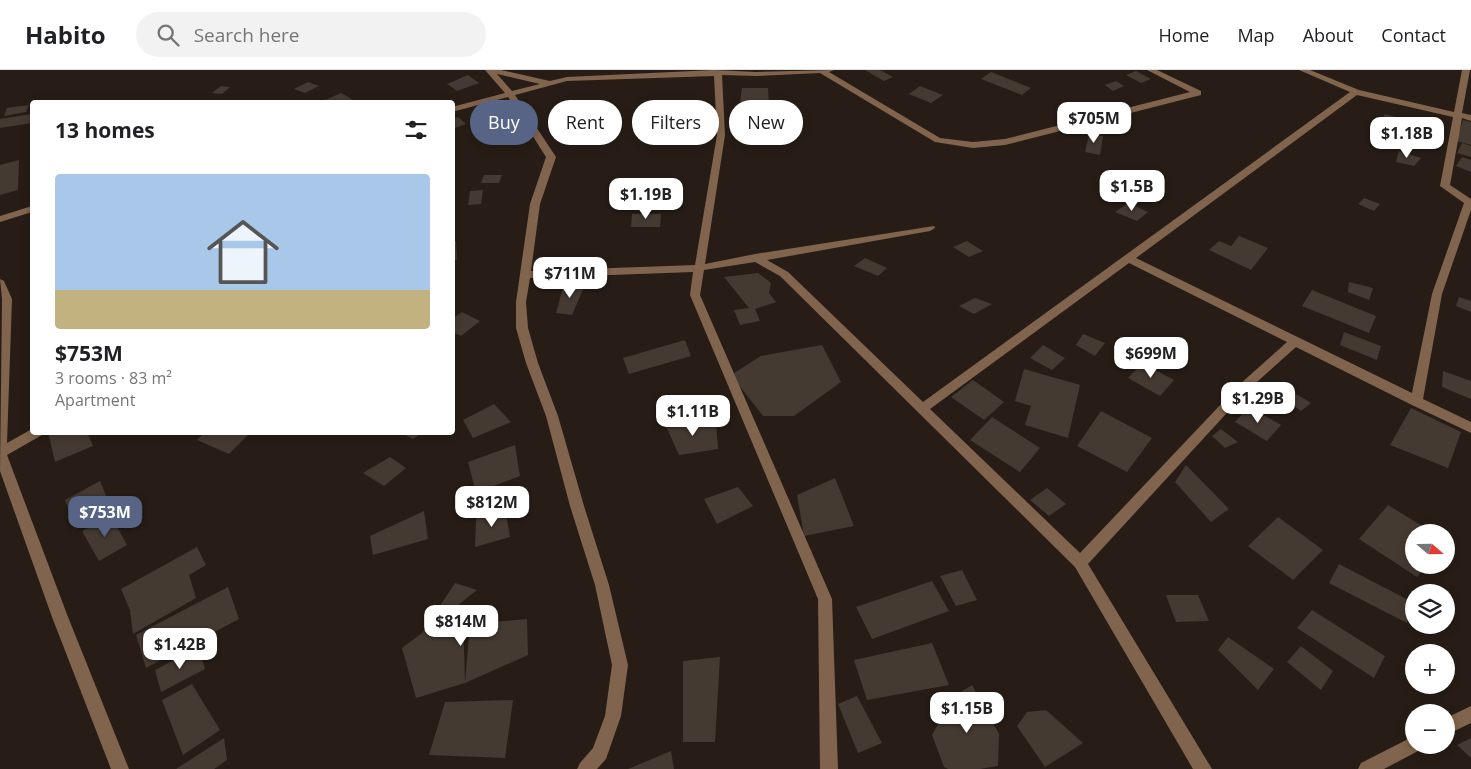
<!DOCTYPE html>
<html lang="en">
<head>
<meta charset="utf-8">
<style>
  :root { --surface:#fff; --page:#f2f2f2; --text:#202124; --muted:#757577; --line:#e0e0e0; --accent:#576486 }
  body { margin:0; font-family:"Open Sans",sans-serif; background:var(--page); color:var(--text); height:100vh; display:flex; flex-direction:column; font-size:19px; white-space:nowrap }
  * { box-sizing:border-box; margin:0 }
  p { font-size:16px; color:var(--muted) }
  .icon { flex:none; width:28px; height:28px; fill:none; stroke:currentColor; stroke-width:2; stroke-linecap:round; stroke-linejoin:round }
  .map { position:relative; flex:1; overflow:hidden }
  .side { position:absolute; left:30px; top:30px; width:425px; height:335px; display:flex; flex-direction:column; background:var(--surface); border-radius:5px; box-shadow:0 2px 8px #0003 }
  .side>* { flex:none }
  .hud { position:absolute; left:470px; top:30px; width:475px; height:45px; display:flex; gap:10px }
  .needle { width:32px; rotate:110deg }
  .controls { position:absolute; left:1405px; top:454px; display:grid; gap:10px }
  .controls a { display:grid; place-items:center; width:50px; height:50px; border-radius:50%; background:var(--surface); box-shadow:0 2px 8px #0003; font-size:25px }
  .price { position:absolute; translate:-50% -42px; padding:0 11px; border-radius:10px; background:#fff; color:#222; font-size:16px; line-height:32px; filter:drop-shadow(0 1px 2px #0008) }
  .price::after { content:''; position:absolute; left:50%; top:30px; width:15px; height:11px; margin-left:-8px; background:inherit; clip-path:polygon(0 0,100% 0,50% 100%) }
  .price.selected { background:var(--accent); color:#fff }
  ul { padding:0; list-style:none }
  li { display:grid; align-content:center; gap:10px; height:265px; padding:0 25px }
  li+li { border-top:1px solid var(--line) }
  li span { display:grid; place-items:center; height:155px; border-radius:5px; color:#555 }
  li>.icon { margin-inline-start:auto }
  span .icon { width:90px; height:90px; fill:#fffc; stroke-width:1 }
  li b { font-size:21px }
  h2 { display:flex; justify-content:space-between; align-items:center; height:60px; padding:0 25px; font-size:21px }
  .chip { padding:0 18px; border-radius:22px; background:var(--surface); box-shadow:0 2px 8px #0003; font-size:18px; line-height:45px }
  .chip.selected { background:var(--accent); color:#fff }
  header { display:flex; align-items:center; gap:30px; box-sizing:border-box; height:70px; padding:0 25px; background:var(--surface); border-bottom:1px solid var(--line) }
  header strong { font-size:24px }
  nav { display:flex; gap:28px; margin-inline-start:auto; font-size:18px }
  .search { width:350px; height:45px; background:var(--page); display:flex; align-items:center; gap:12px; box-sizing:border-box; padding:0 18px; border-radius:28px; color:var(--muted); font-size:19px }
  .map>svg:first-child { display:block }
  .building { fill:#453a32 }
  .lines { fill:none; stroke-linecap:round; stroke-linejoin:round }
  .street { fill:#81644d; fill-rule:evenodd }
</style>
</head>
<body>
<header>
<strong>Habito</strong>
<div class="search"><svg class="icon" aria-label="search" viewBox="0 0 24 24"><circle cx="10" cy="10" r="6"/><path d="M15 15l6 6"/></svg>Search here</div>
<nav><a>Home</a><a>Map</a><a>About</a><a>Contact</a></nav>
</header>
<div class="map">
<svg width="1471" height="699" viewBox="0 0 1471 699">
  <rect width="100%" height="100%" fill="#271d16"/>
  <!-- building -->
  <path class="building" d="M865,0h15l13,7 -9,4z
    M1136,1l15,8 -10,4 -15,-8z
    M991,2l40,16 -9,7 -41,-16z
    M468,5l11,8 -22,8 -10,-7z
    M1116,11l8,5 -11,5 -8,-6z
    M308,12l11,4 -14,7 -11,-4z
    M221,16l9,1 -8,7 -10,-1z
    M920,16l23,9 -12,8 -22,-9z
    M742,18h26l1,14h-29z
    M341,23l14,8 -4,1h-30z
    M29,35l-3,7 -22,4 3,-8z
    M494,38l11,12 -24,8 -11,-12z
    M32,44v9l-32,5v-9z
    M1385,44l28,8 -2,7 -31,-6z
    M458,47l8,7 -14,5v-10z
    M1463,50l8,2v23l-15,-4z
    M1120,53l7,5 -13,6 -9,-7z
    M510,59l6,8 -8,2 -5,-8z
    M1089,64l14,2 -3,19 -15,-3z
    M1462,73l9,3v11l-14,-4z
    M1399,81l22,7 -7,8 -18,-4z
    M1462,87l9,3v12l-15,-6z
    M19,90l-1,30 -18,5v-30z
    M484,105h18l-3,8h-18z
    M483,120l-2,14 -13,1 2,-14z
    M1364,128l16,6 -6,7 -16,-7z
    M1128,133l20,9 -11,9 -22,-9z
    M632,144h29l-1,13h-29z
    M1239,166l29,12 -17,22 -42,-20 10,-9 12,5z
    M456,171l1,19 -5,1v-19z
    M967,171l16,10 -14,6 -16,-10z
    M865,188l22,10 -9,8 -24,-10z
    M758,203l13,10 -2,10 7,9 -21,7 5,12 -20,4 -6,-15 15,-2 -25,-31z
    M1349,212l24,6 -4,12 -21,-8z
    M564,214l21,1 -13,30 -16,-2z
    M1312,220l64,26 -7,17 -67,-27z
    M1459,227l12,4v11l-15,-6z
    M975,228l17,6 -18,10 -15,-8z
    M462,242l18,9 -19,15 -9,-4v-13z
    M1344,262l37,14 -4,14 -37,-15z
    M1083,264l22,9 -10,13 -19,-11z
    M685,270l6,16 -62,18 -6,-16z
    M822,275l19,37 -47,34h-31l-32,-41 30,-19z
    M1043,275l22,13 -13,12 -22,-12z
    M1142,293l32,17 -14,16 -32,-18z
    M1024,299l56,16 -12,53 -43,-13 6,-19 -16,-5z
    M1443,301l28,10v18l-29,-12z
    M973,310l31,22 -20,18 -33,-23z
    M1293,322l18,11 -10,8 -17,-13z
    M494,334l17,18 -38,16 -10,-18z
    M1249,337l32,18 -14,16 -32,-19z
    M1411,338l50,24 -13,36 -58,-23z
    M1101,341l51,27 -25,34 -50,-26z
    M678,347l4,7 34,-1 2,26 -39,6 -14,-31z
    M992,347l48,31 -20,24 -50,-32z
    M1221,359l17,13 -13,6 -13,-12z
    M48,362h39l6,14 -38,16z
    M205,362h44l1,1 -21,21 -32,-14z
    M405,362h19l-11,7 -10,-5z
    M515,375l5,31 -44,17 -8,-31z
    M390,387l16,11 -22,18 -21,-13z
    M1186,395l43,44 -18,13 -36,-40z
    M835,408l19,48 -50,10 -7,-41z
    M100,411l11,27 -35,21 -11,-29z
    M738,417l15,19 -36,18 -13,-25z
    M1047,418l19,16 -17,12 -19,-16z
    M1388,435l44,27h-18v33h12l-9,12 -58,-38z
    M505,437l5,30 -35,10 1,-28z
    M424,441l4,28 -55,16 -3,-19z
    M111,446l16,29 -28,16 -17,-30z
    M1278,447l45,33 -30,30 -45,-34z
    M197,477l9,18 -17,10 7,23 -63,36 -3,-24 -9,-21z
    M1339,494l75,39 -7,20 -78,-40z
    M962,500l15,30 -21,6 -16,-30z
    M932,511l17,30 -77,28 -16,-32z
    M455,513l22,7 -30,24 16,-4 2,73 5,-59 57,-5 1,36 -63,28 -49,15 -14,-50 20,-15z
    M228,517l11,32 -93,49 -10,-33z
    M1166,525h32l11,26 -33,1z
    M1312,540l73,46 -11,22 -77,-50z
    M1228,567l46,32 -16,21 -40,-40z
    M932,573l17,42 -82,15 -13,-40z
    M1301,576l32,25 -12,19 -34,-28z
    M199,577l6,22 -44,23 -6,-22z
    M720,587l-5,85h-32v-81z
    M192,614l28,46 -37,25 -21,-55z
    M972,615l27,49 -1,32 -18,3h-32l-4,-2 -12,-32 21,-38z
    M857,626l25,47 -24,10 -20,-49z
    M513,630l-8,58 -76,-3 16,-53z
    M1046,640l37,33 -38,24 -28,-41 10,-14z
    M224,668l3,22 -13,9h-38z
    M1471,668v20l-14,-13z
    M671,681l3,18h-46z"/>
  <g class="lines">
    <!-- street -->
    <path class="street" d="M485,0h16l49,11 17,-4 147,-7 42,2 78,-2 -5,2 111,66 33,4 32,-3 185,-47 -43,-22h10l44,21v4l-196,50 -32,3 -38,-6 -115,-69 -64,3 -34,-1 3,60 -20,129 50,-10 179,-28 1,2 -5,3 -163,29 21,12 135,130 427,-310 -51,-22h11l49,20 95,22 8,-42h8l-8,43 9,2v6l-9,-3 -12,67 21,14v11l-29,84 -19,105 48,23v11l-59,-28 -116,-58 -48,43 -160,174 124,205h-19l-118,-202 -295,-291 -25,-14 -51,8 -4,25 132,304 6,170h-18l-2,-170 -128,-304 3,-23 -163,6 -4,24 2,26 10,35 20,53 26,90 25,79 19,80 -7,51 -15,43 -9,10h-20l3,-6 13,-15 12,-32 7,-51 -17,-80 -25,-79 -24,-90 -20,-53 -10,-35v-26l14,-98 16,-47 -38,-60 -56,15v-5l53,-14zM497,4l43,10 -28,7zM714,6l3,59 -22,130 -164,6 9,-67 16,-47 -41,-62 52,-14zM1357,25l96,22 -13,69 24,17 -32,91 -20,99 -276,-135zM1129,193l158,79 -47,42 -160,169 -150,-144z
      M32,136v6l-32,10v-6z
      M0,209l4,2 8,18 -5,144 25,-14v3h12l-2,3 -35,20 61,162 61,152h-18l-59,-152 -52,-146 2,-172z
      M1471,636v17l-25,12v-17z
      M1414,666v9h8l-2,5 -36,19h-26l3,-6z"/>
  </g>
</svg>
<div class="controls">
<a><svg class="needle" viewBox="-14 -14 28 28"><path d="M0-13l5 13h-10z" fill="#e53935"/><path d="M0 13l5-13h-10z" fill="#757577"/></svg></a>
<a><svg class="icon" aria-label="layers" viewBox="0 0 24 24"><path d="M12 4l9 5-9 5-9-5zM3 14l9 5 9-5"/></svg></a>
<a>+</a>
<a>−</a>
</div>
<b class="price" style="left:1094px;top:74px">$705M</b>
<b class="price" style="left:1407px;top:89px">$1.18B</b>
<b class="price" style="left:1132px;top:142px">$1.5B</b>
<b class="price" style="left:646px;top:150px">$1.19B</b>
<b class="price" style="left:570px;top:229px">$711M</b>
<b class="price" style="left:1151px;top:309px">$699M</b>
<b class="price" style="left:1258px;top:354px">$1.29B</b>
<b class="price" style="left:693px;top:367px">$1.11B</b>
<b class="price" style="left:492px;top:458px">$812M</b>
<b class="price selected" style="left:105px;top:468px">$753M</b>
<b class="price" style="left:461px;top:577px">$814M</b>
<b class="price" style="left:180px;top:600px">$1.42B</b>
<b class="price" style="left:967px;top:664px">$1.15B</b>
<div class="hud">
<a class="chip selected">Buy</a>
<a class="chip">Rent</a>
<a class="chip">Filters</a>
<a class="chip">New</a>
</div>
<section class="side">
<h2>13 homes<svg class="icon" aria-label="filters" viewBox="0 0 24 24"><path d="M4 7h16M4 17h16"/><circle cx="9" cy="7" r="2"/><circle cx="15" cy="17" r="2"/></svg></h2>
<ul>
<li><span style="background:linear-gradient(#a9c7e8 75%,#c2b280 0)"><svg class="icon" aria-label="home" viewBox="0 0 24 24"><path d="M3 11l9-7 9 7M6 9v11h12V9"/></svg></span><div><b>$753M</b><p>3 rooms · 83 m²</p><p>Apartment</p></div></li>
</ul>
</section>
</div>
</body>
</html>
